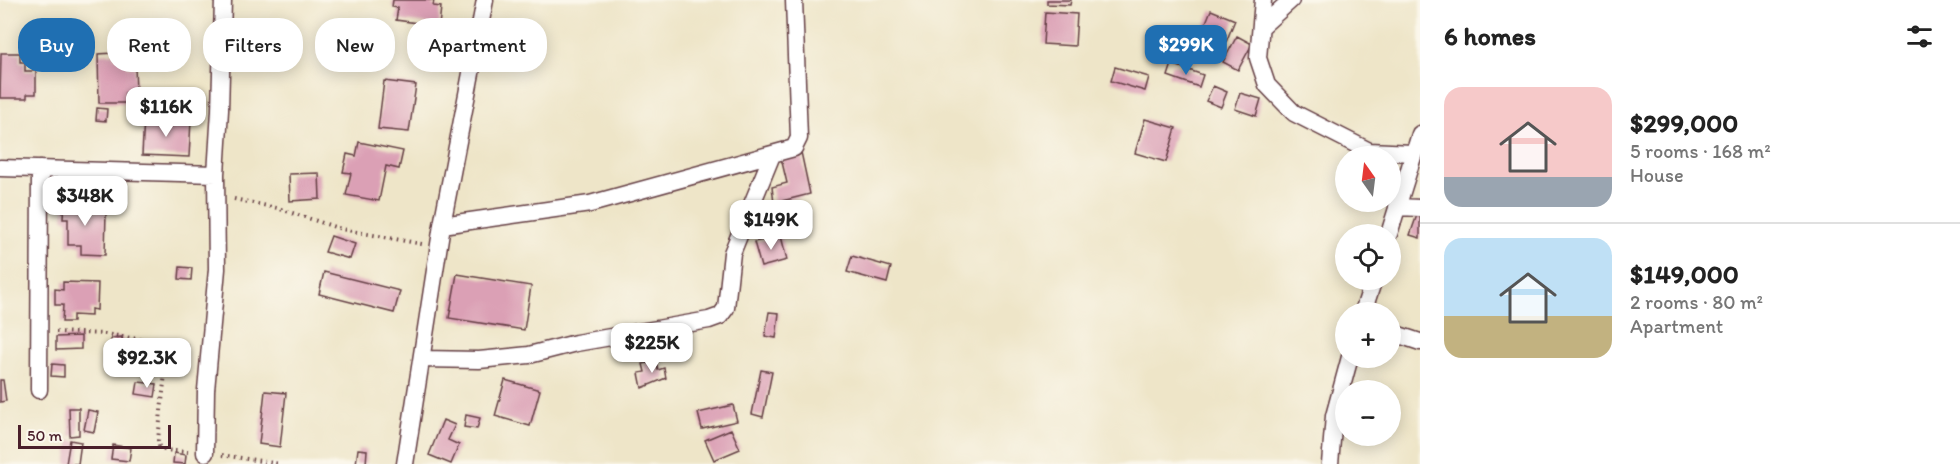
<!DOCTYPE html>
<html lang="en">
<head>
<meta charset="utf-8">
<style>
  :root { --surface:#fff; --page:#f2f2f2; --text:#222; --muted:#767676; --line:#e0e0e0; --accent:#1f6fb2 }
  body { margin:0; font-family:Itim,sans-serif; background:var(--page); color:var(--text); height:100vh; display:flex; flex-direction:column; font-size:22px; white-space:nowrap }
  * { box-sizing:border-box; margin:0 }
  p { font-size:20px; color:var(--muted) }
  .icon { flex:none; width:33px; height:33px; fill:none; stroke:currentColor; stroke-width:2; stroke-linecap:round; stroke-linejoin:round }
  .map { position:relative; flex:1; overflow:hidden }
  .panel { display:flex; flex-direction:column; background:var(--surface); width:540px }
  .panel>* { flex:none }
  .top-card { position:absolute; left:18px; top:18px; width:570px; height:54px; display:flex; gap:12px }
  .needle { width:39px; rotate:346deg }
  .controls { position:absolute; left:1335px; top:146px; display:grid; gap:12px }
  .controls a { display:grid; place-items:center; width:66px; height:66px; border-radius:50%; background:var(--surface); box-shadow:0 3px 15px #0003; font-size:30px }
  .scale { position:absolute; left:18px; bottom:15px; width:153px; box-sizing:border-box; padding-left:6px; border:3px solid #4a1f2b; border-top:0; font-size:16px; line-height:21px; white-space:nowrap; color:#4a1f2b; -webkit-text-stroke:4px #fbf7ec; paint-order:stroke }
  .price { position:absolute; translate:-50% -51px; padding:0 14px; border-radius:12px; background:#fff; color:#222; font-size:20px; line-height:39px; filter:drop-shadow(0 2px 3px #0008) }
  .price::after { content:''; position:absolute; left:50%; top:36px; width:18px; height:14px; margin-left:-9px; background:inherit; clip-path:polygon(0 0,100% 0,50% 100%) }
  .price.selected { background:var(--accent); color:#fff }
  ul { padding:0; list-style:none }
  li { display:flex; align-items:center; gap:18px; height:150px; padding:0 24px }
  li+li { border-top:2px solid var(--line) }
  li span { display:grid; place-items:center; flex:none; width:168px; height:120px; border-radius:18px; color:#555 }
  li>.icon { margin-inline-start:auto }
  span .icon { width:72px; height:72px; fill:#fffc; stroke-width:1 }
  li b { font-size:26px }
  h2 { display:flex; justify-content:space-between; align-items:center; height:72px; padding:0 24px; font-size:26px }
  .chip { padding:0 21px; border-radius:24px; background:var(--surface); box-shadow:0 3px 15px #0003; font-size:21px; line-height:54px }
  .chip.selected { background:var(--accent); color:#fff }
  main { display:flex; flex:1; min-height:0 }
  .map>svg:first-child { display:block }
  .building { fill:#dba0b5 }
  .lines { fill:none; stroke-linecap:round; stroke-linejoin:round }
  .street-casing { stroke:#633d43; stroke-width:19 }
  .path { stroke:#633d43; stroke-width:4; stroke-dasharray:1.5 4.5; stroke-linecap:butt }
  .street { stroke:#fff; stroke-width:16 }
</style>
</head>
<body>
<main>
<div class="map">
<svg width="1420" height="464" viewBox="0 0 1420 464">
  <rect width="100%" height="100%" fill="#fbf7ec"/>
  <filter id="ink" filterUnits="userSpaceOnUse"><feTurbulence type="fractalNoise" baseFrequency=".0167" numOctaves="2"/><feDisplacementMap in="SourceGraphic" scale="12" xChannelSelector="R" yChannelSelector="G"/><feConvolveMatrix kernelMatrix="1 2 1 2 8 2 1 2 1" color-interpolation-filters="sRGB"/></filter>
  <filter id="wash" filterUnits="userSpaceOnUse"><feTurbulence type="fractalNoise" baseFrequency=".008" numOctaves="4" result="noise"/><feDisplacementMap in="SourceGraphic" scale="24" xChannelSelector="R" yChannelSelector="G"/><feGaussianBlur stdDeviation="1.35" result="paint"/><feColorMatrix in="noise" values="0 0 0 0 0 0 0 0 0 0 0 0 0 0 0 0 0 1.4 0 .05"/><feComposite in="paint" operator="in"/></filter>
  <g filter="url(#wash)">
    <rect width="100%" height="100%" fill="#eee5c8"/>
    <g id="blocks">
      <!-- building -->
      <path class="building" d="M393,0h41l-1,6 8,1 -2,19 -43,-6 2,-12 -6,-1z
        M1047,0h24l-1,5 -23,-1z
        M1211,10l24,10 -9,22 -24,-10z
        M1045,12l32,2 -2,32 -32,-2z
        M1237,36l15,8 -14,26 -15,-8z
        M1,53h19v9h5v9h11v23h-9v4h-27z
        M114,53v4l13,-1v11h8l1,25 -11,1 1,10h-27l-1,-49z
        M1172,64l31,11 -4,12 -31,-11z
        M1115,67l34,10 -4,14 -34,-10z
        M384,81l32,4 -7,47 -31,-3z
        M1213,86l14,6 -6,15 -15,-6z
        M1240,93l21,6 -5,17 -21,-7z
        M97,108l10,1 -1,12 -10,-1z
        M144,118l47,2 -2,37 -47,-2z
        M1145,119l31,9 -10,34 -31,-9z
        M359,142l44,9 -4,18 -13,-3 -7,35 -33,-6 5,-22 -8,-1 4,-18 9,2z
        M801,152l9,42 -36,9 -2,-16 15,-4 -6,-25z
        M319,173l1,26 -30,2 -1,-27z
        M64,198l22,1v12h20l-1,44 -24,-1v-9h-13v-26h-5z
        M1418,212h2v26l-10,-3z
        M331,236l24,8 -5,15 -25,-7z
        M781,236l6,24 -26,7 -7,-25z
        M852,256l39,11 -4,16 -40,-11z
        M180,267l12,1 -1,12 -12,-1z
        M324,272l76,19 -6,22 -75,-19z
        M457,274l74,12 -7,44 -75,-12z
        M63,282l35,1 -1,27 -6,-1v7l-18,-1v7h-11l1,-17h-8v-16l8,1z
        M769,312l10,1 -3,25 -11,-2z
        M81,336v13l-25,1v-13z
        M122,337l1,12 -11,1 -1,-12z
        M148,344h14l-1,18 -14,-1z
        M656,361l2,9 6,-2 2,10 -24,10 -3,-15 6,-1 -2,-8z
        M52,364l12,1v12l-13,-1z
        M761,370l11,2 -9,45 -11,-3z
        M0,380h3l3,21 -6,1z
        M505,380l35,10 -10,36 -35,-10z
        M138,382l19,2 -2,13 -19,-3z
        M265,391l21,2 -6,54 -21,-3z
        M733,405l4,16 -35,8 -4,-16z
        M69,408h10v27l-9,1z
        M88,410l10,2 -4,20 -10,-2z
        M466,415l14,3 -3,11 -13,-2z
        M443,420l12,5 -7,15 11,5 -8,19 -22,-9z
        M731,429l9,20 -26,11 -9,-20z
        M70,440l11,2 -3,22h-12z
        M113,445l18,3 -2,13 -18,-2z
        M358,449l9,1 -1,14h-10z
        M174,453l12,2 -1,9 -12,-1z"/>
    </g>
  </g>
  <g filter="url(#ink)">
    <use href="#blocks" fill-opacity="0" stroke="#633d43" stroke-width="1.5"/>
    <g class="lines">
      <defs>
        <path id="street" d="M1263,0l-5,58 9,27 27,28 75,38 43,2
          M1261,27l30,-27
          M0,168l216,6
          M1397,207l23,1
          M442,225l148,-21 204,-56 5,-10 -5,-138
          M1389,234l31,-100
          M1363,312l11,-33
          M1390,332l30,10
          M422,359l57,1 50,-5 47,-12 133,-23 11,-4 6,-8 6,-55 40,-98
          M39,390l1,-221
          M205,453l1,-63 11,-121 -1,-95 4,-64 3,-110
          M405,464l37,-239 43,-225
          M1330,464l4,-48 16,-59"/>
      </defs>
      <!-- street casing -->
      <use href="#street" class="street-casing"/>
      <!-- path -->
      <path class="path" d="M234,199l43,9 64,21 81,15
        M56,332l49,2 87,13
        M168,344l-10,96 1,6 5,4 24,2
        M222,455l58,9"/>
      <!-- street -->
      <use href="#street" class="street"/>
    </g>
  </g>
</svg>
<div class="controls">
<a><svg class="needle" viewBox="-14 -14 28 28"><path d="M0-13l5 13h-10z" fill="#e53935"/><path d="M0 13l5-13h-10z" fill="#767676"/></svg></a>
<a><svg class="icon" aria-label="locate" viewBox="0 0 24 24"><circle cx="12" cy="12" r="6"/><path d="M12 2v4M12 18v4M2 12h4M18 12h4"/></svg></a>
<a>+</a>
<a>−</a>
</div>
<div class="scale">50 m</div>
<b class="price selected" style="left:1186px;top:76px">$299K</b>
<b class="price" style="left:166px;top:138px">$116K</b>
<b class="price" style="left:85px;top:227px">$348K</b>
<b class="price" style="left:771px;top:251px">$149K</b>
<b class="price" style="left:652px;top:374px">$225K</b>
<b class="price" style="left:147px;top:389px">$92.3K</b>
<div class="top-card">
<a class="chip selected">Buy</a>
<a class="chip">Rent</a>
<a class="chip">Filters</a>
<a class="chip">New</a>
<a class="chip">Apartment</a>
</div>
</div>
<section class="panel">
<h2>6 homes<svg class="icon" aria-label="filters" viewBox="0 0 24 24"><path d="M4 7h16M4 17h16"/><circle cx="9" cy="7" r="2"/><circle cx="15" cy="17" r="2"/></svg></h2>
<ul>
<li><span style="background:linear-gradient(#f6c9c9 75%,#9aa5b1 0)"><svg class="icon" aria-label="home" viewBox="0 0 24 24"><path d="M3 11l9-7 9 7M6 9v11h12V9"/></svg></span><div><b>$299,000</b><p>5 rooms · 168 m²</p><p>House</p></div></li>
<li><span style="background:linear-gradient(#bfe0f5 65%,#c2b280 0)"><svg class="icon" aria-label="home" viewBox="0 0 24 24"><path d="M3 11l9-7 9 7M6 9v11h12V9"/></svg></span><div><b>$149,000</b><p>2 rooms · 80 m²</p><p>Apartment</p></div></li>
</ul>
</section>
</main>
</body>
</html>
